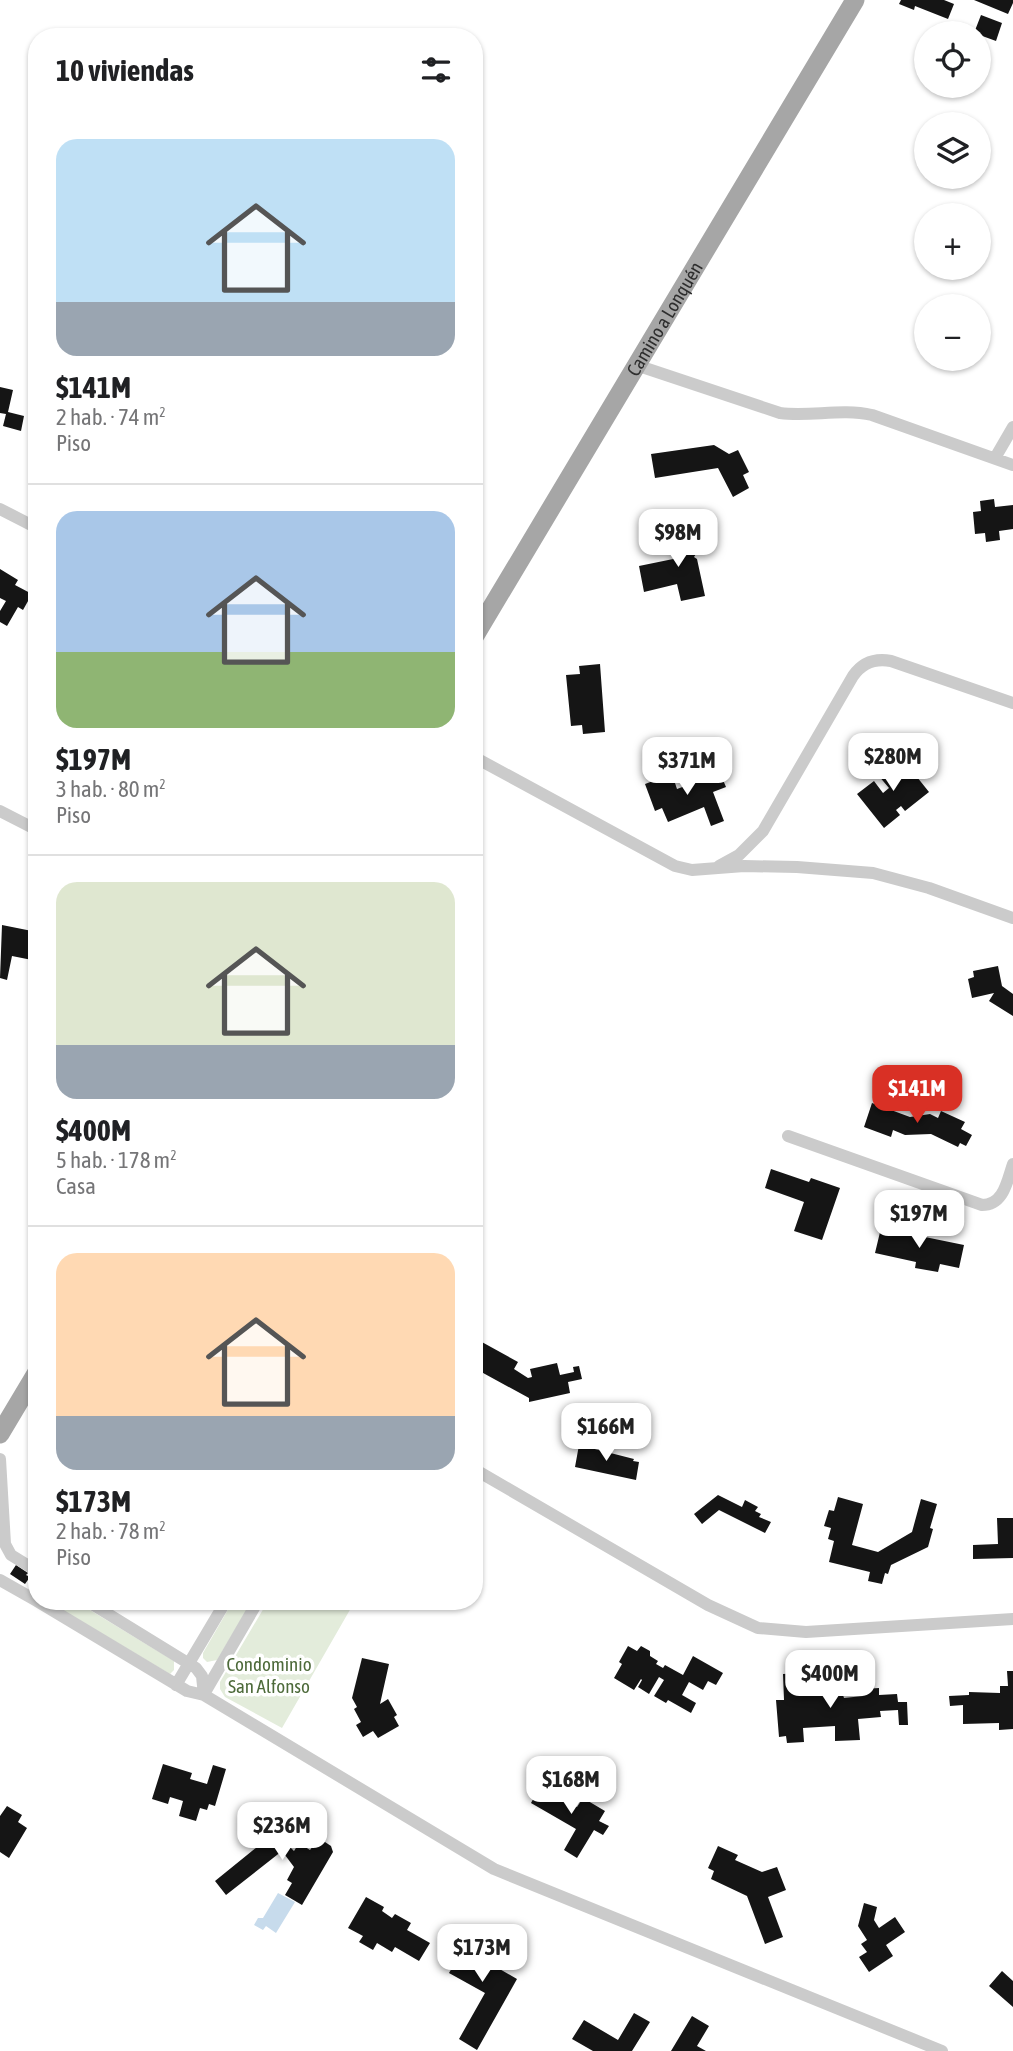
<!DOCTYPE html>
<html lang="es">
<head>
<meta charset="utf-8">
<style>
  :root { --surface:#fff; --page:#f2f2f2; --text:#202124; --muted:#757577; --line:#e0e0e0; --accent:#d93025 }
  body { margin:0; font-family:"Asap Condensed",sans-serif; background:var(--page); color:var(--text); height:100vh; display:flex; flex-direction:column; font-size:26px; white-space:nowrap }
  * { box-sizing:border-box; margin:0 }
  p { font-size:23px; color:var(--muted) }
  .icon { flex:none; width:38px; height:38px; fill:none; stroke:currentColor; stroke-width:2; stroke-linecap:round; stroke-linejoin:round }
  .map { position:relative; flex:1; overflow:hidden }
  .panel { position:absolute; left:28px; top:28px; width:455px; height:1582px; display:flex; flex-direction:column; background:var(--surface); border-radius:28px; box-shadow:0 2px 5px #0004 }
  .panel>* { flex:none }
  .tools { position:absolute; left:914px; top:21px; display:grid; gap:14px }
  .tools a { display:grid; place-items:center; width:77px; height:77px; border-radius:50%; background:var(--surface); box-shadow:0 2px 5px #0004; font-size:35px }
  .price { position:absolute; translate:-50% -60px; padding:0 16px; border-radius:14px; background:#fff; color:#222; font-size:23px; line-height:46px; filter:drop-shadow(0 2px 4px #0008) }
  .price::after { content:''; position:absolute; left:50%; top:42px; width:21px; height:16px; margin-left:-10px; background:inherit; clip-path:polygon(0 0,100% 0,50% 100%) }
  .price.selected { background:var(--accent); color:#fff }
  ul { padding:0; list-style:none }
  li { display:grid; align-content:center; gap:14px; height:371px; padding:0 28px }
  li+li { border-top:2px solid var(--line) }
  li span { display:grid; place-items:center; height:217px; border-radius:21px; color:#555 }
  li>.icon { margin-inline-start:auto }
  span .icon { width:126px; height:126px; fill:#fffc; stroke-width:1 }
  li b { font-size:30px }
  h2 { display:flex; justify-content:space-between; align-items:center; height:84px; padding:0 28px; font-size:30px }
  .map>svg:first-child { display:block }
  .green { fill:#e3ecdb }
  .water { fill:#c7dbec }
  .building { fill:#151515 }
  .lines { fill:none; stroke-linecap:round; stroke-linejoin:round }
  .street { stroke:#cbcbcb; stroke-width:12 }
  .primary { stroke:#a6a6a6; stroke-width:19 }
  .labels { text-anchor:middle; stroke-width:7; stroke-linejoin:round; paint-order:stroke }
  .street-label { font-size:19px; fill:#2e2e2e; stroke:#fff }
  .park-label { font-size:19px; fill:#4d6a3a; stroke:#fff }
</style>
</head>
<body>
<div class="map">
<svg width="1013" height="2051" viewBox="0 0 1013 2051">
  <rect width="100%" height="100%" fill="#fff"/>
  <!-- green -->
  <path class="green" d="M47,1601h28l99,60v9l-4,4z
    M233,1601h19l-35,59 -10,2 -4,-4v-5z
    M268,1601h87l-73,127 -57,-31 -5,-8v-7z"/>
  <!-- water -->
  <path class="water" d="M278,1893l17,9 -19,31 -10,-7 -3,4 -9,-5 4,-7h5z"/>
  <!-- building -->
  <path class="building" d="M901,0h43l10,4 -6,15 -33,-13 -1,4 -15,-6z
    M974,0h39v3l-5,11z
    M981,15l21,8 -6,18 -22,-8z
    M0,387l13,3 -5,22 16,4 -3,15 -18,-5 3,-12 -6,-1z
    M714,445l15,9 9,-4 11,22 -6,3 6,13 -16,9 -15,-29 -63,10 -4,-24z
    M994,499l1,8 18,-2v24l-14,2 1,9 -14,2 -1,-9 -10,1 -2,-22 8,-1 -1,-10z
    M685,526l21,13 -12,18 3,2 8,37 -24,5 -4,-17 -33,8 -5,-26 39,-8 7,-11 -10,-7z
    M0,569l18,11 -3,5 17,9 -9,16 -5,-3 -11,19 -7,-4v-11l6,-10 -6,-3z
    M600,664l5,68 -22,2 -1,-9 -11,1 -5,-51 14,-1 -1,-8z
    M901,757l28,35 -24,19 -4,-5 -5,4 4,5 -16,13 -27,-34 17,-13 9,12 6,-5 -11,-13z
    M720,773l6,14 -13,5 11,29 -13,5 -7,-19 -36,15 -6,-14 -7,3 -10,-27 27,-10 5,15z
    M2,925l35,7v29l-25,-5 -5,24 -7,-2z
    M998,966l4,20 11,8v22l-24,-15 5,-8 -22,5 -4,-19 6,-2 -1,-6z
    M872,1103l38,14 20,-3 8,4 3,-7 24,11 -4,7 11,6 -6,11 -6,-3 -2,4 -27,-13 -26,1 -12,-5 -2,7 -27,-10z
    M771,1169l38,13 2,-4 29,10 -18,52 -28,-9 10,-29 -39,-14z
    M881,1228l83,17 -5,23 -19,-4 -2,8 -23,-4 1,-6 -41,-9z
    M480,1341l38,21 -4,7 14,9 4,-1 -2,-8 27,-6 3,12 14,-3 -1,-5 6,-1 3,13 -14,3 2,11 -41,9v-4l-55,-30v-16z
    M579,1445l55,14 -1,2 6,1 -3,18 -61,-13z
    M718,1495l24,12 3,-7 13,7 -3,4 6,3 -2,3 12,5 -6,11 -46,-23 -17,14 -8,-10z
    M838,1497l25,7 -11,41 26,7 34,-20 9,-33 16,5 -7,24 3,1 -5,18 -37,18 -3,9 -3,-1 -3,11 -14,-3 2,-9 -41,-10 5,-21 -6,-2 3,-11 -7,-2 5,-16 5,1z
    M997,1518h16v40l-40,1v-14l25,-1z
    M16,1565l12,8 -2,2 4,2 -5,7 -15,-10z
    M628,1646l9,5 4,-5 9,5v5l8,5 -2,3 7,4 2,-3 18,10 10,-19 30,17 -7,12 -8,-4 -5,9 -14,-8 -7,13 14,8 -5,10 -23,-13 -2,3 -12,-7 10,-16 -5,-3 -10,17 -11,-7 4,-7 -1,-1 -7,11 -20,-12 8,-14 -3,-2z
    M362,1658l27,6 -9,40 8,-5 9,16 -3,2 5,9 -21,12 -5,-7 -10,6 -7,-12 5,-3 -7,-13 3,-2 -5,-9z
    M1007,1671h6v58l-14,1v-7l-36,1v-19l-13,1 -1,-10 20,-1v-3l31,1v-7h8z
    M800,1673l1,16 21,-1 1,8 4,-1v-3l9,-1 1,4h6l1,3 19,-2v-7l16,-1v7l18,-1 1,8h9l1,23h-9l-1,-15 -18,1 1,6 -23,2 2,21 -25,1v-15l-32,2 1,14 -17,1 -1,-7 -7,1 -3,-37h8l-1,-26z
    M163,1764l29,9 -2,6 17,5 6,-19 13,4 -11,37 -6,-2 -2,6 -7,-2 -4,13 -17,-5 4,-15 -13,-4 -2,7 -16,-5z
    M543,1781l32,18 -4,5 6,3 6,-9 22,13 -6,10 10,5 -6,9 -9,-5 -17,28 -13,-8 12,-21 -45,-26z
    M7,1806l15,9 -4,7 9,6 -18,30 -9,-6v-36z
    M287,1815l2,31 5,5 5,-8 11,7 9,-12 12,8 2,6 -31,53 -17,-10 7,-12 -5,-3 7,-13 -12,-16 -56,44 -11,-14 58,-47 -1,-18z
    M718,1846l20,9 -3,5 27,12 15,-5 9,23 -18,7 15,40 -18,7 -18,-48 -36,-17 3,-8 -6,-3z
    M366,1897l18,10 -2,4 10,7 3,-4 16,9 -4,7 23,13 -11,18 -24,-14 -3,5 -15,-9 -4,7 -14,-8 4,-6 -15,-8z
    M864,1903l13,4 -3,13 5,8 16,-11 10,15 -19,13 7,11 -24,16 -10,-15 8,-5 -6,-8 6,-4 -9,-14z
    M477,1925l20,12 -13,23 33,19 -40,71 -18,-11 26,-46 -36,-20z
    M1002,1971l11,10v26l-24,-21z
    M634,2013l16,9 -18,29h-39l-21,-12 12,-19 34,20z
    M692,2016l17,10 -12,20 9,5h-35z"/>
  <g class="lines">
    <!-- street -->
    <path class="street" d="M636,365l144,48c31,4 61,-5 92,2l141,50
      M995,458l18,-31
      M0,509l37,19
      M474,757l201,109 17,4 52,-4 53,1 76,6 56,15 84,30
      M0,811l37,19
      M719,866l20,-11 24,-24 90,-155c9,-13 22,-18 38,-15l122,42
      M788,1136l194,69c22,0 25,-24 31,-41
      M0,1459l5,85 6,11 26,16
      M474,1469l234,136 50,23 48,4 207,-13
      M0,1580l37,21
      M37,1601l150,90 17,4 290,174 448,182
      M87,1601l109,67 6,8 2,19
      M176,1685l50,-84
      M204,1694l54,-93"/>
    <!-- primary -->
    <g class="primary">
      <path id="s1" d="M474,637l381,-637"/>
      <path d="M0,1434l37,-62"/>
    </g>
  </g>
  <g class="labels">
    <!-- street labels -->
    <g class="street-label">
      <text dy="7" stroke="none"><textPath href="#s1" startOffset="371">Camino a Lonquén</textPath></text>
    </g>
    <!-- park labels -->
    <g class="park-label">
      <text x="269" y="1671">Condominio<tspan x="269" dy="22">San Alfonso</tspan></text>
    </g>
  </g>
</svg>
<div class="tools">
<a><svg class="icon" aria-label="locate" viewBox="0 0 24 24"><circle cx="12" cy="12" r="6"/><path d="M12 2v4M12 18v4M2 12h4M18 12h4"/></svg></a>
<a><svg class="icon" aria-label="layers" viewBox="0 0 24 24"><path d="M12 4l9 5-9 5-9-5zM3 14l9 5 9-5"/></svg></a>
<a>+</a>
<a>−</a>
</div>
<b class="price" style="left:678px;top:569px">$98M</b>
<b class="price" style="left:893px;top:793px">$280M</b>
<b class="price" style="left:687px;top:797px">$371M</b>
<b class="price selected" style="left:917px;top:1125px">$141M</b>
<b class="price" style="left:919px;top:1250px">$197M</b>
<b class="price" style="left:606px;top:1463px">$166M</b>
<b class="price" style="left:830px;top:1710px">$400M</b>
<b class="price" style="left:571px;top:1816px">$168M</b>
<b class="price" style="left:282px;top:1862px">$236M</b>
<b class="price" style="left:482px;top:1984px">$173M</b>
<section class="panel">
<h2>10 viviendas<svg class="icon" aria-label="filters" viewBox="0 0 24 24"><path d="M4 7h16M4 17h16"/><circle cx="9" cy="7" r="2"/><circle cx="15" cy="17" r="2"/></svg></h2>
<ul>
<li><span style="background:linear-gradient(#bfe0f5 75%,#9aa5b1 0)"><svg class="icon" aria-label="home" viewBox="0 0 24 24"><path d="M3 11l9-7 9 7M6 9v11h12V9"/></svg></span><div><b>$141M</b><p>2 hab. · 74 m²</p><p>Piso</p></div></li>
<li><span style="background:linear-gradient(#a9c7e8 65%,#8fb573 0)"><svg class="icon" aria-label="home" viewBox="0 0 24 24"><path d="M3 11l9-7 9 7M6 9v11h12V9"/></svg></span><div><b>$197M</b><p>3 hab. · 80 m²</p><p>Piso</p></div></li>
<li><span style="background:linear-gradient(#dfe7d0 75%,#9aa5b1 0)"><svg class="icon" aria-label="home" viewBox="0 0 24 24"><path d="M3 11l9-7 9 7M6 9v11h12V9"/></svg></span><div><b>$400M</b><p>5 hab. · 178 m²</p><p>Casa</p></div></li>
<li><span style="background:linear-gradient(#ffd9b3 75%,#9aa5b1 0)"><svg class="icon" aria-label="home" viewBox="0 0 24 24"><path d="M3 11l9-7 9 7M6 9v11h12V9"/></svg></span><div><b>$173M</b><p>2 hab. · 78 m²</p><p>Piso</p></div></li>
</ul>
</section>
</div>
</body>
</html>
